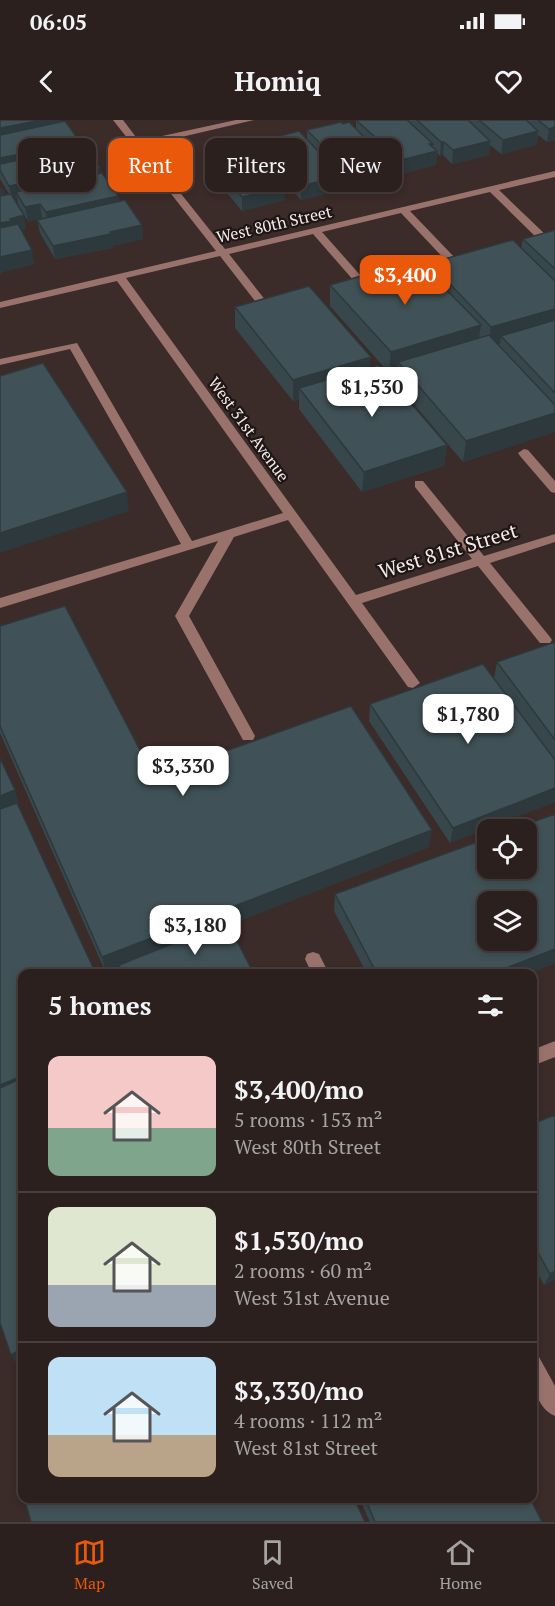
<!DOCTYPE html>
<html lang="en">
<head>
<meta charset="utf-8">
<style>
  :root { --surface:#2c201f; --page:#382d2c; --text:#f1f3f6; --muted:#a6a3a4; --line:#483e3d; --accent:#ea580c }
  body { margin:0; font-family:"PT Serif",serif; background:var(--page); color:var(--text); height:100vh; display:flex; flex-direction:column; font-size:22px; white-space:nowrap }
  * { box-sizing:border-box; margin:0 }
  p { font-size:20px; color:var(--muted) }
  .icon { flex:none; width:33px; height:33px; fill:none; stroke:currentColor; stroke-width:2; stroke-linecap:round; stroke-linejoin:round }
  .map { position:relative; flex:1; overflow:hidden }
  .panel { position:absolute; left:18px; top:849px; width:519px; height:534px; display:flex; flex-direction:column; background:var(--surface); border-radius:12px; box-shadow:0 3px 9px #0003,0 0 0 2px var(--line) }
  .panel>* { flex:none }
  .banner { position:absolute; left:18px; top:18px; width:519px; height:54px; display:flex; gap:12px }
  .controls { position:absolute; left:477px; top:699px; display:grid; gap:12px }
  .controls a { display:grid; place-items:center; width:60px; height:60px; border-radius:12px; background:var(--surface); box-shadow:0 3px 9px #0003,0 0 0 2px var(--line); font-size:30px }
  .price { position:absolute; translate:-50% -51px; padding:0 14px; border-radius:12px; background:#fff; color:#222; font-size:20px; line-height:39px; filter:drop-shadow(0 2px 3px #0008) }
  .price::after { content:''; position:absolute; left:50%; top:36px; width:18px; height:14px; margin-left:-9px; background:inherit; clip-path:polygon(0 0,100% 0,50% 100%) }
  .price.active { background:var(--accent); color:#fff }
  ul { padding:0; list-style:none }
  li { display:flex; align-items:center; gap:18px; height:150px; padding:0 30px }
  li+li { border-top:2px solid var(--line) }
  li span { display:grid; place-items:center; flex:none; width:168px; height:120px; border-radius:12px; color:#555 }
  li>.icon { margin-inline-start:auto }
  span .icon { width:72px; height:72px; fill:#fffc; stroke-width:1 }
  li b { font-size:26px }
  h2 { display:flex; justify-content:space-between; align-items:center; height:72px; padding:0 30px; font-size:26px }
  .chip { padding:0 21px; border-radius:12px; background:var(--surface); box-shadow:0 3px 9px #0003,0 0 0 2px var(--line); font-size:21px; line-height:54px }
  .chip.active { background:var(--accent); color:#fff }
  .status { display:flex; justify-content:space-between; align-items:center; height:42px; padding:0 30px; background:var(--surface); direction:ltr }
  .status svg { height:16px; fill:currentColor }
  header { display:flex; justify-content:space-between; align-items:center; height:78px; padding:0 30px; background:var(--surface); font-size:27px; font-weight:600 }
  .menu { display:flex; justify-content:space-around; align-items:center; height:84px; border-top:2px solid var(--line); background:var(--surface); font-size:16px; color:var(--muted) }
  .menu a { display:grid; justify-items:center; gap:3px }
  .menu .active { color:var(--accent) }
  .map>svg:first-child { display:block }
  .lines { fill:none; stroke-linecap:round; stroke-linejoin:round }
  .minor { fill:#9a726c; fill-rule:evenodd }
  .wall { fill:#37474b }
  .shaded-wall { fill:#2d393d }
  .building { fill:#405257; stroke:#2d393d; stroke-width:1.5; fill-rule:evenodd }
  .labels { text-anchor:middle; stroke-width:4.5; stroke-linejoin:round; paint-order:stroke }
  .far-street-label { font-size:16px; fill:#f5eae9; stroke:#1d1615 }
  .street-label { font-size:20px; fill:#f5eae9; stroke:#1d1615 }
</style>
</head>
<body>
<div class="status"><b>06:05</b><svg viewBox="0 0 49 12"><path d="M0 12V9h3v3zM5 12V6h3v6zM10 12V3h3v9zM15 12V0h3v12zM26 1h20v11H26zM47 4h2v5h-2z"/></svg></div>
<header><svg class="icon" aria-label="back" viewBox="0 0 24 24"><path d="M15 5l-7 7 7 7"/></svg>Homiq<svg class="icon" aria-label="heart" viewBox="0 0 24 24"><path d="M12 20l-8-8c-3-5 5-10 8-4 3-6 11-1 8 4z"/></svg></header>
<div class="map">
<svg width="555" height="1402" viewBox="0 0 555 1402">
  <rect width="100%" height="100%" fill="#3b2b29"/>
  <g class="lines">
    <!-- minor -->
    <path class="minor" d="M113,0h10l16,21 97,-21h18l-111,26 82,103 330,-78v6l-56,13 49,47v4h-8l-50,-49 -80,19 48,50v4h-8l-49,-52 -79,19 47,53v4h-8l-48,-55 -84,20 45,57v4h-8l-46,-59 -94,22 230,317 116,-36 -57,-72v-6h8l61,75 71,-22v8l-65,21 60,74 2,3 -2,3h-10l-62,-77 -116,37 58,80 -7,5 -5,-1 -120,-167 -54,17 -45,79 66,120 -2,4h-10l-68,-124 43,-75 -218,67v-10l181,-54 -111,-195 -70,16v-6l77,-16 115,198 91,-28 -166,-232 -117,27v-6l216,-51z
      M524,329l4,1 27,31v12l-4,-1 -31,-36 -2,-3z
      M313,832l6,2 10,20h-17l-7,-15 2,-5z
      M555,921v16l-23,9v-16z
      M532,1235l7,2 16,29v30c-22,-9 -23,-41 -23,-61z"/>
  </g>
  <!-- wall -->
  <path class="wall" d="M0,0h59l1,2 20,25 38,49 1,5 23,24 1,14 -31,7 1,2 -58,11 -15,-26 -3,-13 6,-1 -1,-1 -14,3 -10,-15 -1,-8 -3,1 12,30 -5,1 13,34 -32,8v1l-2,1 3,-87 1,8 5,-1 -9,-15z
    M356,0h199v20l-8,2 -9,-7 -2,10 -35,9 -11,-9 -1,10 -37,9 -9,-9 -3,1 -3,-3 -1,12 -36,9 -18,-17 -1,12 -41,10 -8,-9 6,7v14l-37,9 -9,-10 -4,1 -3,-3v12l-43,11 -15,-18 -4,1 -10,-12v-4l-9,-11 -1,-14h53v-11l51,-2v-10l36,-6 13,5z
    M555,110v202l-92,30 -67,-79 1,-12 -8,2 -59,-67v-21l99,-13 1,-9 91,-15 2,-9z
    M235,187l135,61 77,77 -3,21 -82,26 -63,-83v-10l-6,2 -58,-73z
    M0,506l154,151 275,70 -200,78 -106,49h-2l-1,-6 -14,5 -106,-240z
    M555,522v160l-105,41 -81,-122 1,-17 124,-26 3,-16z
    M555,694v149l-27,11h-161l-33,-63 1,-17z
    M555,995v165l-11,5 -12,-21v-140z
    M359,1378h171l12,24h-172z"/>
  <!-- shaded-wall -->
  <path class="shaded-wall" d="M42,0h17l2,10 -61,12v-14z
    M555,7v13l-8,2 2,-13z
    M538,11l-2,14 -35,9 2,-14z
    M490,21l-1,14 -37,9 1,-14z
    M80,22l1,14 -81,14v-12z
    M441,22h3l-1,13 -3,1z
    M429,24h4l-1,9 5,-2 -1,14 -36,9 1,-14z
    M382,35l-1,14 -41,10 1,-14z
    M332,46v12l6,-1v14l-37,9v-14l28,-19z
    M100,48l1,14 -43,-3 1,12 -31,7 -2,-13z
    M292,56v14l-4,1v-14z
    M227,59v14l-4,1 -1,-14z
    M24,63l2,13 -10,-4 1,6 -5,2 -3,-14z
    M285,66v14l-43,11v-14z
    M3,67l2,14 -5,1v-14z
    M118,76l1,14 -71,16 -2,-14z
    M40,84l2,14 -14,3 -3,-14z
    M24,95l2,14 -12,3 -14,6v-15l10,-4z
    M142,105l1,14 -31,7 1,2 -58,11 -2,-13z
    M32,130l2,14 -32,8v1l-2,1v-17z
    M555,189v19l-54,8 -1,8 -12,4 3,-21z
    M481,205l-3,20 -80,17 -1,9 -8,2 2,-21z
    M371,237l-2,21 -70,10v11l-6,2v-21z
    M555,293v19l-92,30 3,-21z
    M447,325l-3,21 -82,26 2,-20z
    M127,372l2,19 -129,42v-20z
    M555,668v14l-105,41 3,-15z
    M15,670l5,18 -20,7v-19z
    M432,710l-3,17 -309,121 -1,-3 1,3 -14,5 -4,-16z
    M555,829v14l-27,11h-37z
    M22,956v16l-22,10v-17z
    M555,1151v9l-11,5 6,-11z
    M22,1229v13l-5,3 -6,-10z"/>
  <!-- building -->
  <path class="building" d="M0,0h42l-42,8z
    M356,0h51l26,24h-4l8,7 -36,9z
    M417,0h51l22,21 -37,9 -9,-8h-3z
    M479,0h47l12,11 -35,9z
    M538,0h17v7l-6,2z
    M65,1l15,21 -80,16v-23z
    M341,2l2,2 6,-2 33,33 -41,10 -34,-35z
    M299,11l33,35 -3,1 9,10 -37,9 -9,-10 -4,1 -32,-35z
    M247,22l38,44 -43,11 -15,-18 -5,1 -9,-11 3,-1 -13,-15z
    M85,26l15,22 -74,17 -2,-2 -15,3 -9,-16v-6z
    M102,53l16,23 -72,16 -6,-8 -15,3 -9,-15 44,-10 -2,-3 13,-2 1,2z
    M11,74l13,21 -14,4 2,2 -12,2v-27z
    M125,80l17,25 -32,7 1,2 -58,12 -16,-26z
    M18,104l14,26 -32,7v-29z
    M555,110v39l-32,-30z
    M513,120l42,41v28l-64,18 -61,-64z
    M417,140l64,65 -90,27 -61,-67z
    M309,166l62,71 -78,23 -58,-73z
    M555,200v73l-54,-57z
    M489,215l66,70v8l-89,28 -68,-79z
    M43,243l84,129 -127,41v-157z
    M378,245l69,80 -83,27 -65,-84z
    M65,486l89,171 197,-71 81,124 -330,127 -102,-231v-100z
    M555,522v98l-58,-78z
    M483,544l72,96v28l-102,40 -83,-124z
    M0,638l15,32 -15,6z
    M17,683l79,171h-74v102l-22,9v-276z
    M555,694v135l-64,25h-114l-42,-80 153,-56v30h38v-38h-15zM488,782h38v38h-38z
    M227,802l27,52h-131l-4,-9z
    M22,958v271l-11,6 -11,-32v-235z
    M555,995v156l-5,3 -18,-32v-118z
    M22,1357v18l-4,-15z
    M24,1378h330l11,24h-334z
    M365,1378h165l12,24h-167z"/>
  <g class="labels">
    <!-- far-street labels -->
    <g class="far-street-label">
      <text transform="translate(274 104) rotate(-13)" y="6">West 80th Street</text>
      <text transform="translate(249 309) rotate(54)" y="6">West 31st Avenue</text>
    </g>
    <!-- street labels -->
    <g class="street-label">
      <text transform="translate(448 431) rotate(-17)" y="7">West 81st Street</text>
    </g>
  </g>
</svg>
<div class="controls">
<a><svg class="icon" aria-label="locate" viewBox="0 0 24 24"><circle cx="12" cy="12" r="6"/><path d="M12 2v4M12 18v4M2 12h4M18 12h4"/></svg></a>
<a><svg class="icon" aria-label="layers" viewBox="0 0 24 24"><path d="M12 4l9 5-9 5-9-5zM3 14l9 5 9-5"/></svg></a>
</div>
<b class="price active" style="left:405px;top:186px">$3,400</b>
<b class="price" style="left:372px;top:298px">$1,530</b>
<b class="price" style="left:468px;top:625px">$1,780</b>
<b class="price" style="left:183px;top:677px">$3,330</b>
<b class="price" style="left:195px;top:836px">$3,180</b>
<div class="banner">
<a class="chip">Buy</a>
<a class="chip active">Rent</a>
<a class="chip">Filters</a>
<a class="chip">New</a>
</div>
<section class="panel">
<h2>5 homes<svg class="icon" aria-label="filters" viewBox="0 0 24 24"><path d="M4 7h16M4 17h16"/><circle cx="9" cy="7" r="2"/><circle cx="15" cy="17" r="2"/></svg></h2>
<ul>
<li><span style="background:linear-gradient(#f6c9c9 60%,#7fa58c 0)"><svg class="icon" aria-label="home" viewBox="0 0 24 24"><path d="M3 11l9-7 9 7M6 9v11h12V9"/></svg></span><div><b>$3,400/mo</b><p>5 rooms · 153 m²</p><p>West 80th Street</p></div></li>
<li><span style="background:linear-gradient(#dfe7d0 65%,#9aa5b1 0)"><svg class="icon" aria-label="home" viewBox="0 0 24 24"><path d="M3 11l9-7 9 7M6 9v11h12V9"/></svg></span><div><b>$1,530/mo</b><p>2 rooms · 60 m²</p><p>West 31st Avenue</p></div></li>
<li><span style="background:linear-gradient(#bfe0f5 65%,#b9a48a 0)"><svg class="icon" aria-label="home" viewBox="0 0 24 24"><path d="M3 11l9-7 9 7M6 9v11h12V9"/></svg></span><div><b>$3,330/mo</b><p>4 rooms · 112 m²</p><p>West 81st Street</p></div></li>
</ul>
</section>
</div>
<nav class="menu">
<a class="active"><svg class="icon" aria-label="map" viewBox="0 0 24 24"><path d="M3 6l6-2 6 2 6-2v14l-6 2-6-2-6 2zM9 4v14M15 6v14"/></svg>Map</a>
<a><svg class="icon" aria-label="saved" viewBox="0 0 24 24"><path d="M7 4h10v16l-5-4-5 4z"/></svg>Saved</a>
<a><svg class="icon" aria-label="home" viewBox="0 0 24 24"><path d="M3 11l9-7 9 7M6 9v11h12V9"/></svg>Home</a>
</nav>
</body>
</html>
